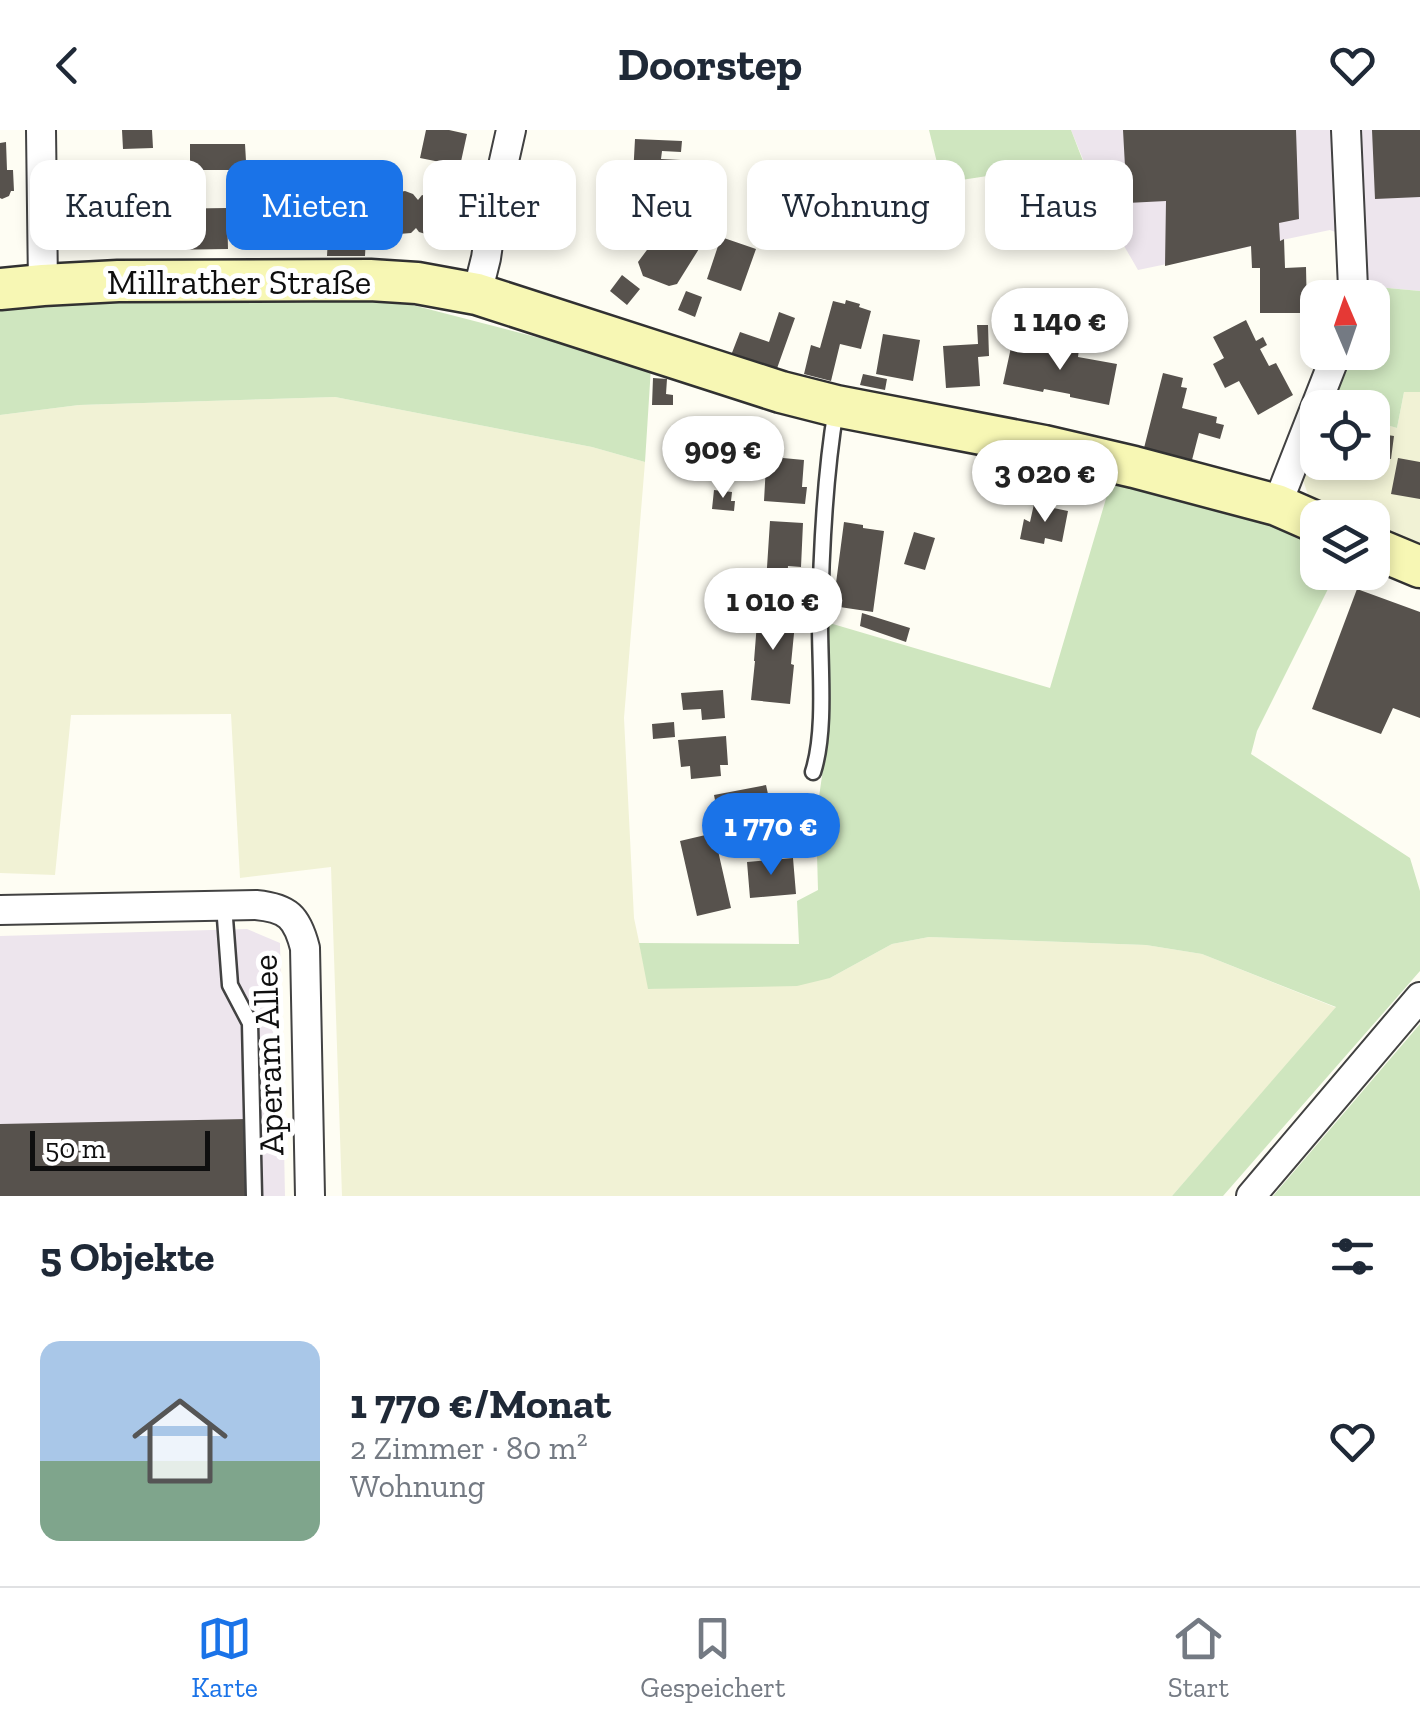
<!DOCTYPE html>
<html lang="de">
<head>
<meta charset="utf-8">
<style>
  :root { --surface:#fff; --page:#f2f2f3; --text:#1f2937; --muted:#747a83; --line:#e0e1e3; --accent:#1a73e8 }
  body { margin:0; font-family:"Zilla Slab",serif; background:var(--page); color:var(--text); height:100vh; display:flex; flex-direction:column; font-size:38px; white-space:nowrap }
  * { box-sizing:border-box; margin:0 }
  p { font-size:32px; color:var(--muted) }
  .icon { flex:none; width:55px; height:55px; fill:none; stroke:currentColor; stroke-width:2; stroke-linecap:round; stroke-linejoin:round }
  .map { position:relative; height:1066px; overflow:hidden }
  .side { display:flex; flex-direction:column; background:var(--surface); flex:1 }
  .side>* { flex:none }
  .top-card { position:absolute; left:30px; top:30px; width:1360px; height:90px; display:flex; gap:20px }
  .needle { width:65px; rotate:358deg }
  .tools { position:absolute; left:1300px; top:150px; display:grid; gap:20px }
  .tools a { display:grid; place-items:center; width:90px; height:90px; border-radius:20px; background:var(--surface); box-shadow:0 5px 15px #0003; font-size:50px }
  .scale { position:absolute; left:30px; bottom:25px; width:180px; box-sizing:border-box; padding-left:10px; border:5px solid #0f0f0f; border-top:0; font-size:28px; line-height:35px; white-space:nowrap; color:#0f0f0f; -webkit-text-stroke:8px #fff; paint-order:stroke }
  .price { position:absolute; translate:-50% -85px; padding:0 22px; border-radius:35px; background:#fff; color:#222; font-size:32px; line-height:65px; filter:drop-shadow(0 2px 5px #0008) }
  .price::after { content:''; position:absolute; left:50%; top:60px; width:30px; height:22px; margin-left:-15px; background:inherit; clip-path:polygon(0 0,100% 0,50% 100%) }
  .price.selected { background:var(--accent); color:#fff }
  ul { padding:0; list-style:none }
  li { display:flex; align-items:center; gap:30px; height:250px; padding:0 40px }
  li+li { border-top:2px solid var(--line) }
  li span { display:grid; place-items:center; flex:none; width:280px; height:200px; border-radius:20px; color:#555 }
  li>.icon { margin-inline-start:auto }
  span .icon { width:120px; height:120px; fill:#fffc; stroke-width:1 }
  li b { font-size:42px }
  h2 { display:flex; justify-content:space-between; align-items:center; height:120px; padding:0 40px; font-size:42px }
  .pill { padding:0 35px; border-radius:20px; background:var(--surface); box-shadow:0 5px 15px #0003; font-size:35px; line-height:90px }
  .pill.selected { background:var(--accent); color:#fff }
  header { display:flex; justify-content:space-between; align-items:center; height:130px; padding:0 40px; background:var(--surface); font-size:45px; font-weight:700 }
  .tab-bar { display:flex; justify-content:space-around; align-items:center; height:140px; border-top:2px solid var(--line); background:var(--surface); font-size:28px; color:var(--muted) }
  .tab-bar a { display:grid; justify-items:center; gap:5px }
  .tab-bar .selected { color:var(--accent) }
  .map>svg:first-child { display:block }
  .industrial { fill:#ede5ed }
  .farmland { fill:#f1f2d5 }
  .green { fill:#cfe6bf }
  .building { fill:#57524d }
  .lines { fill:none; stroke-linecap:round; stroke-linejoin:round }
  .service-casing { stroke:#424242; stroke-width:19 }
  .minor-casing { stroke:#424242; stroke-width:32 }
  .secondary-casing { stroke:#313131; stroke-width:45 }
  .service { stroke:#fff; stroke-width:14 }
  .minor { stroke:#fff; stroke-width:28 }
  .secondary { stroke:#f7f7b4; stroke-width:40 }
  .labels { text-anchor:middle; stroke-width:10; stroke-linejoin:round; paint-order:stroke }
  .street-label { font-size:35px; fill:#0f0f0f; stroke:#fff }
</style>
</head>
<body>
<header><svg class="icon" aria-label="back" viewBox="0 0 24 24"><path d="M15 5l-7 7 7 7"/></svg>Doorstep<svg class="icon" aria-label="heart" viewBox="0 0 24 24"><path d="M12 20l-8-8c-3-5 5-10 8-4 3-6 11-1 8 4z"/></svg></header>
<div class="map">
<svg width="1420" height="1066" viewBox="0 0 1420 1066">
  <rect width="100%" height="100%" fill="#fefdf3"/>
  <!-- industrial -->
  <path class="industrial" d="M1071,0h349v161l-54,-5 -2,-43 -34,-13 -192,40 -33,-57z
    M247,799l33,14 5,253h-285v-260z"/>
  <!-- farmland -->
  <path class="farmland" d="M1404,262h16v151l-47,-19 -1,-6 -16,-1 -47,-19 -6,-18 14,-39 1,21h54l1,-41 24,7z
    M335,267l257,50 53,15 -21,256 10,200 15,71 181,-11 62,-34 37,-7 217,8 56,9 135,54 -165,188h-830l-11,-329 -91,11 -9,-164 -160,1 -16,160 -55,-2v-458l79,-10z"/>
  <!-- green -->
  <path class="green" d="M929,0h142l12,31 -141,22z
    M1366,156l54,5v101h-16l-7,36 -24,-7 -1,-13h-42l21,-55 21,-1v-54l-8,-1z
    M134,169l263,2 254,66 -6,95 -53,-15 -257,-50 -256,8 -79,10v-107z
    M1113,345l160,45 44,21 1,31 18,1 -79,158 -6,23 159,104 10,33v80l-197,225h-51l164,-189 -134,-53 -56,-9 -217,-8 -37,7 -62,34 -33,8 -149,3 -9,-46 160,1 -2,-43 21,-11 -2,-72 13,-91 -3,-105 224,66z
    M1420,894v172h-147z"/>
  <!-- building -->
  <path class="building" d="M122,0h30l1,18 -30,1z
    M426,0h23l18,4 -7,32 -40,-8z
    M1123,0h173l3,89 -20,4 1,18 4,-2 1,29 21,-1 1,46h-47v-45h-8l-1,-22 -86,20 1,-65 -39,2z
    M1372,0h48v67l-45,2z
    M635,9l47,2 -1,11 -19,-1 -1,8 20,1 -1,14 -20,-2 -1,24 -27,-1z
    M6,12l1,28h6l1,21h-3l-2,5 -7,3 -2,-1v-55z
    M190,14h55l2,34h50l1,69 -38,1v-43h-27l-3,-6v-29h-40z
    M160,58v21l67,-1 1,41 -67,1 -1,-24 -73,1 -1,-38z
    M405,61l8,3 5,6 4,-5 22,5 -9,37 -16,-5 -3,-4 -5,5 -12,1 -10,-5 -5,-9 -1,-13 5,-9 7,-5z
    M308,73h13l1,29 -13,1z
    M667,93l35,21 -25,40 -8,2 -26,-10 -5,-14z
    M328,107h38l-1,19h-38z
    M721,107l35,12 -15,42 -34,-12z
    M622,145l18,14 -13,16 -17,-14z
    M686,161l16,6 -7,20 -17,-7z
    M846,170l14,4 -1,3 12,4 -10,38 -21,-5 -9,37 -27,-7 7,-29 9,3 13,-47 12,3z
    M779,182l16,6 -20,56 -45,-16 10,-26 29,10z
    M1246,190l10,21 7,-4 4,8 -7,4 9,17 7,-3 17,32 -35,20 -19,-34 -14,7 -12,-24 11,-6 -11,-21z
    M977,195h11l1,31 -11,1 2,29 -34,2 -3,-42 35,-2z
    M883,204l37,6 -7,41 -37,-7z
    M1012,213l39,8 1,-7 27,5 -1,8 39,7 -8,41 -39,-8v-3l-26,-5 -1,3 -40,-8z
    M1163,243l20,5 -2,9 6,1 -5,20 35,9 -1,6 8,2 -4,14 -21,-6 -7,27 -48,-12z
    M863,244l24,5 -2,11 -25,-5z
    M653,248l14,1 -1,15 7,1v10h-21z
    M1381,304l13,2 -3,23 -14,-2z
    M767,317l16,1v10l21,2 -2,27h5l-2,17 -41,-3z
    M1398,328l22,4v37l-29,-5z
    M714,360l18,2 -1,9h4l-1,10 -22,-2z
    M1034,374l34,7 -6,31 -17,-4 -1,6 -24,-5 4,-20 6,3z
    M770,391l33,2 -2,44 -13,-1 -1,17h-21z
    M844,392l19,3v3l21,3 -11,81 -40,-6z
    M914,402l21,6 -10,32 -21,-6z
    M1357,459l63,23v106l-27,-10 -12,26 -69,-25z
    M757,467l25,2 -1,12 15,2 -5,51 3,1 -4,39 -39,-4 4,-39h-1l4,-51 -2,-1z
    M862,483l48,15 -4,14 -46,-16z
    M723,560l2,28 -23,2 -1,-11 -18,1 -2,-17z
    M674,592l1,15 -22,2 -1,-15z
    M726,606l2,29h-8l1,11 -30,3 -1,-13 -9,1 -3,-27z
    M766,655l8,36 -53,11 -7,-37z
    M714,703l17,75 -34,8 -17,-75z
    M793,728l3,36 -46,4 -3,-36z
    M247,989l2,77h-249v-72z"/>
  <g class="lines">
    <defs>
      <path id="service" d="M813,642c13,-40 7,-103 7,-147 1,-71 4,-145 16,-216
        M224,775l6,80 20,38 4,173"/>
      <path id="minor" d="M41,0l2,155
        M1346,0l7,158 -2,10
        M477,164l9,-36 7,-48 18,-80
        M1277,375l60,-153
        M0,780l256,-5c32,3 41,12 49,43l5,248
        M1251,1066l169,-199"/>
      <path id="secondary" d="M0,159l43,-4 75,-4 252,-1 47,3 60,11 304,98 55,14 208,40 90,21 143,38 41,18
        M1372,417l48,20"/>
    </defs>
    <!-- service casing -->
    <use href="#service" class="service-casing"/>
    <!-- minor casing -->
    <use href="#minor" class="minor-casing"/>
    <!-- secondary casing -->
    <use href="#secondary" class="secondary-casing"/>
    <!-- service -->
    <use href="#service" class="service"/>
    <!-- minor -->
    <use href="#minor" class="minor"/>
    <!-- secondary -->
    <use href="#secondary" class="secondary"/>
  </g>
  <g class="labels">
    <!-- street labels -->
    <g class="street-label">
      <text x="239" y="164">Millrather Straße</text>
      <text transform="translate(268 925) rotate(-92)" y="12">Aperam Allee</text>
    </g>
  </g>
</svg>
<div class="tools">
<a><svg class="needle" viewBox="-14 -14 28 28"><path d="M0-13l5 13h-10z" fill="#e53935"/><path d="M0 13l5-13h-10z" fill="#747a83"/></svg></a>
<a><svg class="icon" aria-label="locate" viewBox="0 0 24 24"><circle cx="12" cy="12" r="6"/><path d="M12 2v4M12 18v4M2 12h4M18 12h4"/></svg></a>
<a><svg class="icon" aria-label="layers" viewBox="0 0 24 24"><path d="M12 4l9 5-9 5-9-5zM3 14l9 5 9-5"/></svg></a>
</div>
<div class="scale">50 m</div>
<b class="price" style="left:1060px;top:243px">1 140 €</b>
<b class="price" style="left:723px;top:371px">909 €</b>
<b class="price" style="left:1045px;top:395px">3 020 €</b>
<b class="price" style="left:773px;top:523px">1 010 €</b>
<b class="price selected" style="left:771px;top:748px">1 770 €</b>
<div class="top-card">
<a class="pill">Kaufen</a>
<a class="pill selected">Mieten</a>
<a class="pill">Filter</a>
<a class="pill">Neu</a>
<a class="pill">Wohnung</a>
<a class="pill">Haus</a>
</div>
</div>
<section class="side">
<h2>5 Objekte<svg class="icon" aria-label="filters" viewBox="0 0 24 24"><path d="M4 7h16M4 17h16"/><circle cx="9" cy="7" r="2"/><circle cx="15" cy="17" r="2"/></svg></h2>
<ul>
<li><span style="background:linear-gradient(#a9c7e8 60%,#7fa58c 0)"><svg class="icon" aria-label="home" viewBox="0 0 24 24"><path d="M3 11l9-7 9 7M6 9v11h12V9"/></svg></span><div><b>1 770 €/Monat</b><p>2 Zimmer · 80 m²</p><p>Wohnung</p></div><svg class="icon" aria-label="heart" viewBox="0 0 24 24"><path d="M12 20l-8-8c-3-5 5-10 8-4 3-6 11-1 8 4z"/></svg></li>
</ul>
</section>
<nav class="tab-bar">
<a class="selected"><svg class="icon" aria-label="map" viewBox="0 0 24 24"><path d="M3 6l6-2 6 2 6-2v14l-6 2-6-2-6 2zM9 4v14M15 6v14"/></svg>Karte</a>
<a><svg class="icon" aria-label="saved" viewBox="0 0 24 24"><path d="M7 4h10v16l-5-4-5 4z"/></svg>Gespeichert</a>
<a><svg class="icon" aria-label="home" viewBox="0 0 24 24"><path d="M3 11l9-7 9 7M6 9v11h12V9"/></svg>Start</a>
</nav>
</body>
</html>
